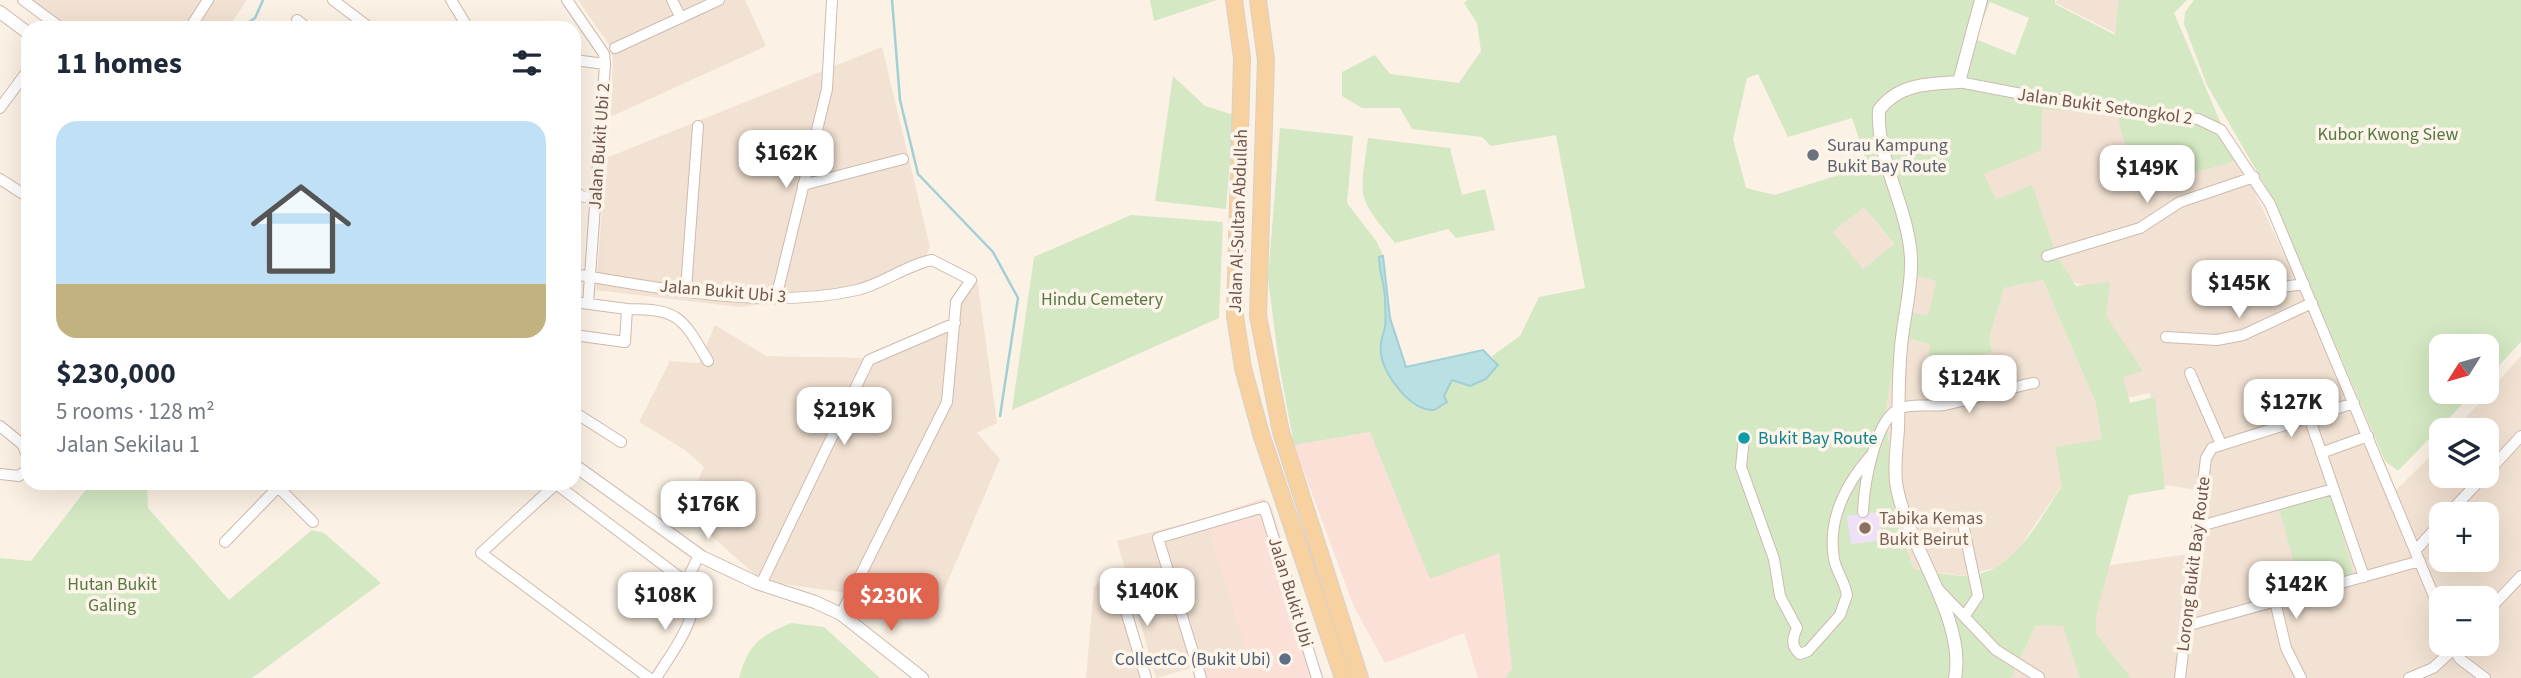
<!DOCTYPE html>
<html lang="en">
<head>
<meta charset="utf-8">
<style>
  :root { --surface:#fff; --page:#f6f6f7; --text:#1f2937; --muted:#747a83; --line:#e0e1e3; --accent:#e0654f }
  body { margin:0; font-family:"Source Sans 3",sans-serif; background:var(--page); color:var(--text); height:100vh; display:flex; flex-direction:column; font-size:26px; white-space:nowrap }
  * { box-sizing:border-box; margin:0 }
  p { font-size:23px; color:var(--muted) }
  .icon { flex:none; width:38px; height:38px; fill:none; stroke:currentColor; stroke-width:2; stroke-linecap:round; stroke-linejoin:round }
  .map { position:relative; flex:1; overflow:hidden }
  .side { position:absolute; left:21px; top:21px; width:560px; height:469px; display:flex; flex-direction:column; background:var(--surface); border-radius:21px; box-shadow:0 7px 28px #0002 }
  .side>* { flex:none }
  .needle { width:46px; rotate:233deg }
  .fabs { position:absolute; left:2429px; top:334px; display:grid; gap:14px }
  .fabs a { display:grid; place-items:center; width:70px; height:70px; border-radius:14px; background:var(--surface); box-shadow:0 7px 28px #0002; font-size:35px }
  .price { position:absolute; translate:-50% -60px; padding:0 16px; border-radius:14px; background:#fff; color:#222; font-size:23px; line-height:46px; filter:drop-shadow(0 2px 4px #0008) }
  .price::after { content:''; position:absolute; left:50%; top:42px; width:21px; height:16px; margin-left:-10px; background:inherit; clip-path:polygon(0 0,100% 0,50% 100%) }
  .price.on { background:var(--accent); color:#fff }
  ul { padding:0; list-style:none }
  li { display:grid; align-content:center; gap:14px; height:371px; padding:0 35px }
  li+li { border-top:2px solid var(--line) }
  li span { display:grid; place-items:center; height:217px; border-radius:21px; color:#555 }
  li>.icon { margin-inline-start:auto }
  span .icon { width:126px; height:126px; fill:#fffc; stroke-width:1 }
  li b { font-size:30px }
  h2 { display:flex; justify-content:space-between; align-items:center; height:84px; padding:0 35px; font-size:30px }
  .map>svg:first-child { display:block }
  .residential { fill:#f2e2d3; fill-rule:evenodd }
  .commercial { fill:#fbe0d8 }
  .education { fill:#eee1f7 }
  .green { fill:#d4e8c3; fill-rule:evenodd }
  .water { fill:#bae0e4; stroke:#a0d0d5; stroke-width:2 }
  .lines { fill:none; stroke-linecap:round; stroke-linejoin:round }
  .stream { stroke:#a0d0d5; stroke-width:2.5 }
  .minor-casing { stroke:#cebaae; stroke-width:12 }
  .tertiary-casing { stroke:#cebaae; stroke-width:14 }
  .primary-casing { stroke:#d8d0cd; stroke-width:18 }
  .minor { stroke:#fff; stroke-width:10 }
  .tertiary { stroke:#fff; stroke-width:12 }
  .primary { stroke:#f7d19f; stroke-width:16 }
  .worship-dot { fill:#6b7280; stroke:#fef5ea; stroke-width:2.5 }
  .culture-dot { fill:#0f9aa8; stroke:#fef5ea; stroke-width:2.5 }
  .education-dot { fill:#8d6e63; stroke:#fef5ea; stroke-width:2.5 }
  .service-dot { fill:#5c6f8a; stroke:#fef5ea; stroke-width:2.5 }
  .labels { text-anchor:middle; stroke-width:7; stroke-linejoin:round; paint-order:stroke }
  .street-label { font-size:18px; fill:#72564b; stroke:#fef5ea }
  .park-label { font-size:18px; fill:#567843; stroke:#fef5ea }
  .worship-label { font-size:18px; fill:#5b616d; stroke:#fef5ea; text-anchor:start }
  .culture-label { font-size:18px; fill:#0d838f; stroke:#fef5ea; text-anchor:start }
  .education-label { font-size:18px; fill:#785e54; stroke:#fef5ea; text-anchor:start }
  .service-label { font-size:18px; fill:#4e5e75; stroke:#fef5ea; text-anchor:end }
</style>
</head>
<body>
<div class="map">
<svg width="2521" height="678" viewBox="0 0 2521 678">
  <rect width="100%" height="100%" fill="#fbf1e4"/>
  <!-- residential -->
  <path class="residential" d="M21,0h226l-19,28h-170z
    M578,0h167l21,46 -156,71 3,-59 -5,-15z
    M2057,0h64l-4,34 -61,-31z
    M882,47l48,200 -8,19 -67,27 -116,14 -143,-17 10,-132z
    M2035,101l82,9 120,44 158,337 46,-45v30h46v-46h-32l66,-74v322h-394l-36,-49 13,-63 85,-12 8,-64 -37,-6 -10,-91 -25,5 -30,-109 -24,-8 -40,-57 -41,-28 -11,-27zM2441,514h46v46h-46zM2441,598h46v46h-46z
    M1864,207l30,38 -31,25 -30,-38z
    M1918,276l18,5 -8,36 -19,-5z
    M977,278l20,145 -20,10 23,26 -67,157 -23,-11 -10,4 -9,12 -43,-28 -86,-12 -78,-70 20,-44 -19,-17 -46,-28 31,-61 29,2 16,-38 51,31 100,2 85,-37 3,-26z
    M2043,280l52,121 7,38 -40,46 -47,69 -18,13 -32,9 -51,-7 -18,-50 -10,-108 12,-75 32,8 -7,49 20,-1 -2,-30 47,-25 16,-49z
    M1206,518l41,134 -91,26 -39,-137z
    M1110,575l34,103h-58l8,-91z
    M2036,625h27l17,53h-69z"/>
  <!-- commercial -->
  <path class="commercial" d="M1370,432l129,121 13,116 -7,9h-27l-14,-45 -79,30 -31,-56 -60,-162z
    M1264,498l9,13 49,167h-121l-3,-10 48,-16 -40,-134z"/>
  <!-- education -->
  <path class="education" d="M1879,512l4,28 -33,4 -3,-28z"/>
  <!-- green -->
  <path class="green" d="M1150,0h67l-63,21z
    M1467,0h588v4l60,31 4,-35h68l-13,13 48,113 20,33 -105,30 -20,-75 -75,-5 -1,41 -57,24 12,26 36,-15 25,71 19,30 34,-4 -4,34 37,55 -20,6 7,26 25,-6 10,92 -36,6 -33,120v19l35,44h-51l-17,-52 -27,-1 -25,53h-506l7,-9 -13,-116 -69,26 -60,-147 -76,13 -15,-81 -11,-86 12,-150 73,8 -6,67 30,39 6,14 -4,1c0,15 7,31 6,45 -1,8 0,15 0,22 0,20 -7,22 0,45l59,29 8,-18 34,-1 12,-14 -6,-9 28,-20 19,-39 46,-9 -29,-153 -65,11 -9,-9 -70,-8 -12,-21h-38l-20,-12v-24l33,-17 15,19 69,9 22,-32 -4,-28 -13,-20zM1990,2l39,16 -14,37 -40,-16zM1758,74l30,63 64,-19 16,48 -93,29 -29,-7 -13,-49 14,-61zM1864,207l30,37 -31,25 -30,-37zM1918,276l18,5 -8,35 -19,-4zM2043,280l52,121 7,38 -47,8 7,39c-24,35 -49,91 -100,90 -16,-1 -32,-5 -48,-7l-18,-49 -10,-109 12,-75 32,8 -7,49 20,-1 -2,-30 51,-10 -3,-15 15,-49zM1879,512l3,28 -31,4 -4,-28z
    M2194,0h327v342l-34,36v-32h-46v46h33l-76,79 -13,-10 -111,-260 -67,-116 -23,-61 1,-12z
    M1173,76l32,30 29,9 -8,94 -71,-8z
    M1368,138l82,10 12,47 23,-6 10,41 -39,8 -8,-9 -53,14c-40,-49 -35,-44 -27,-105z
    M1131,215l92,7 -4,96 -207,92 22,-153z
    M91,483h56l1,25 81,92 83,-70 12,3 57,50 -129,95h-252v-120l31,3z
    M2332,495l21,78 -52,14 -22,-78z
    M791,623l33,4 56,51h-141c10,-34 19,-41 52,-55z"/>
  <!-- water -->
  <path class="water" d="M1383,256l7,62 16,49 77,-17 15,15 -12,14 -16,7 -18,-6 -8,16 3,6 -13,8c-23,1 -50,-34 -53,-56 -2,-10 2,-18 4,-27 1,-6 0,-20 0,-27 0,-15 -6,-28 -6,-43z"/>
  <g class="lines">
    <!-- stream -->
    <path class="stream" d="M892,0l8,100 18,74 75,78 25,46 -18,118
      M240,28l15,-10 8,-18"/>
    <defs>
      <path id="minor" d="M23,0l38,28
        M333,0l37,28
        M451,0l17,28
        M567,0l37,54 1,10 -17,240
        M672,0l9,18
        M297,20l10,8
        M190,28l18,-28
        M615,48l104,-48
        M574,60l31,4
        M1959,82l78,15 161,22 23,11 49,74 171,409
        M0,108l28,-38
        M0,179l28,18
        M803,185l100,-26
        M574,190l7,6 14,3
        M2047,256l93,-28 40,-26 74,-25
        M574,274c89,15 194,36 283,16 26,-6 49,-25 75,-30l39,20 -15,22 -9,100 -106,212
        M686,289l12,-163
        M2262,290l42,-6
        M776,298l51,-209 5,-89
        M574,302l53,7 -2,33 -51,-7
        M627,309c52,0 55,8 81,52
        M2166,337l51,3 26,-5 69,-32
        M2190,373l31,71
        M574,412l47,30
        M2309,417l55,160
        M0,426l22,18 6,13
        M1744,438l-3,29 33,92 6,37 17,32c-5,11 -6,18 3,26l8,-3 32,-36 7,-20c-2,-13 -11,-24 -13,-36 -7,-41 12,-76 39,-106
        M2321,453l47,-17
        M2487,473l34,-37
        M0,474l19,2 9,-7
        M278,487l35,35
        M1863,512c1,-25 11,-94 38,-104 13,-5 29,-1 43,-3 30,-6 60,-16 90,-22
        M2448,514l36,-38
        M1963,524l15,72 -12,18
        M2197,527l136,-38
        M225,542l57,-59
        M2416,550l25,-28
        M686,582l13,-27
        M757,583l6,-3 106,-220 86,-37
        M1119,588l27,90
        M1938,589l58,61 43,27
        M2275,601l11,47 15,30
        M2487,612l34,-36
        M2186,626l234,-65
        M2452,647l8,12 25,19
        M649,678l-168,-125 75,-69 130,98c22,28 -15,71 -30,96
        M1201,678l-43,-140 106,-31 53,171
        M2180,678l26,-220 6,-10 142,-45
        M2409,678l24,-10 26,-24"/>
      <path id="tertiary" d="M0,12l28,21
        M574,465l128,92 55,26 58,19 26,12 81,64
        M1955,678c12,-60 -51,-136 -59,-196 -2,-17 1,-36 2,-53 1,-30 0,-61 4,-91 3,-26 10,-52 9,-79 -2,-51 -35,-99 -32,-149 20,-27 50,-26 80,-28l22,-82"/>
      <path id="primary" d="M1234,0l8,58 -7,258 8,52 18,66 82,244
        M1258,0l8,60 -8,256 23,116 79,246"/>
    </defs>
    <!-- minor casing -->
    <use href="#minor" class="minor-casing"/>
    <!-- tertiary casing -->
    <use href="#tertiary" class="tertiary-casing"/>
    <!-- primary casing -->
    <use href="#primary" class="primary-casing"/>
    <!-- minor -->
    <use href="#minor" class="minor"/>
    <!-- tertiary -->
    <use href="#tertiary" class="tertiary"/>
    <!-- primary -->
    <use href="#primary" class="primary"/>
  </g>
  <!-- markers -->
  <circle class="worship-dot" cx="1813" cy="155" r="7"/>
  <circle class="culture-dot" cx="1744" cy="438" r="7"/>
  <circle class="education-dot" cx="1865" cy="528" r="7"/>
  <circle class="service-dot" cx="1285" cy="659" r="7"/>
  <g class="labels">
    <!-- street labels -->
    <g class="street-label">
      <text transform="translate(2105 106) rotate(8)" y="6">Jalan Bukit Setongkol 2</text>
      <text transform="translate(599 146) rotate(-86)" y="6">Jalan Bukit Ubi 2</text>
      <text transform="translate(1238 221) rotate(-88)" y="6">Jalan Al-Sultan Abdullah</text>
      <text transform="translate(723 291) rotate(5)" y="6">Jalan Bukit Ubi 3</text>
      <text transform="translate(2193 564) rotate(-83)" y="6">Lorong Bukit Bay Route</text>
      <text transform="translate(1291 592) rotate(73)" y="6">Jalan Bukit Ubi</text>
    </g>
    <!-- park labels -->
    <g class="park-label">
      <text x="2388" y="140">Kubor Kwong Siew</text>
      <text x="1102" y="305">Hindu Cemetery</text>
      <text x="112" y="590">Hutan Bukit<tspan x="112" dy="21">Galing</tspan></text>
    </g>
    <!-- worship labels -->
    <g class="worship-label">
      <text x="1827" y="151">Surau Kampung<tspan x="1827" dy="21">Bukit Bay Route</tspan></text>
    </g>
    <!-- culture labels -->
    <g class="culture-label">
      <text x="1758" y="444">Bukit Bay Route</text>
    </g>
    <!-- education labels -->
    <g class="education-label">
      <text x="1879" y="524">Tabika Kemas<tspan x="1879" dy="21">Bukit Beirut</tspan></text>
    </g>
    <!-- service labels -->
    <g class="service-label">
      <text x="1271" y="665">CollectCo (Bukit Ubi)</text>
    </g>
  </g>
</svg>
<div class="fabs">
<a><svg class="needle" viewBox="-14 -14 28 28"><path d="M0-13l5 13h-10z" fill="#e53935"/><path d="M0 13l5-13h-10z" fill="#747a83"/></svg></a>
<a><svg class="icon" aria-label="layers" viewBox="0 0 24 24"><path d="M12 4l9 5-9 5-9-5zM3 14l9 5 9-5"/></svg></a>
<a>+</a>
<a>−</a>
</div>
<b class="price" style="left:786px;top:190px">$162K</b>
<b class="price" style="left:2147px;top:205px">$149K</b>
<b class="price" style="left:2239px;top:320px">$145K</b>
<b class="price" style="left:1969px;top:415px">$124K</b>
<b class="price" style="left:2291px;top:439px">$127K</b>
<b class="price" style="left:844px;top:447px">$219K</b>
<b class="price" style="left:708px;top:541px">$176K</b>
<b class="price" style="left:2296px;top:621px">$142K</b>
<b class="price" style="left:1147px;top:628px">$140K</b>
<b class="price" style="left:665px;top:632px">$108K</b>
<b class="price on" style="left:891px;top:633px">$230K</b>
<section class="side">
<h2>11 homes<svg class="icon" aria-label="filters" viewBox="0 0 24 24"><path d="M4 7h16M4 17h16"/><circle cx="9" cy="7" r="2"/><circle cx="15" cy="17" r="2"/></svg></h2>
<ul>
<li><span style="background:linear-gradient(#bfe0f5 75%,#c2b280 0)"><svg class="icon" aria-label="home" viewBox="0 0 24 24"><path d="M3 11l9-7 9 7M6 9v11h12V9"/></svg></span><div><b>$230,000</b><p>5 rooms · 128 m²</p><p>Jalan Sekilau 1</p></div></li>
</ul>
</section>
</div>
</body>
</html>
